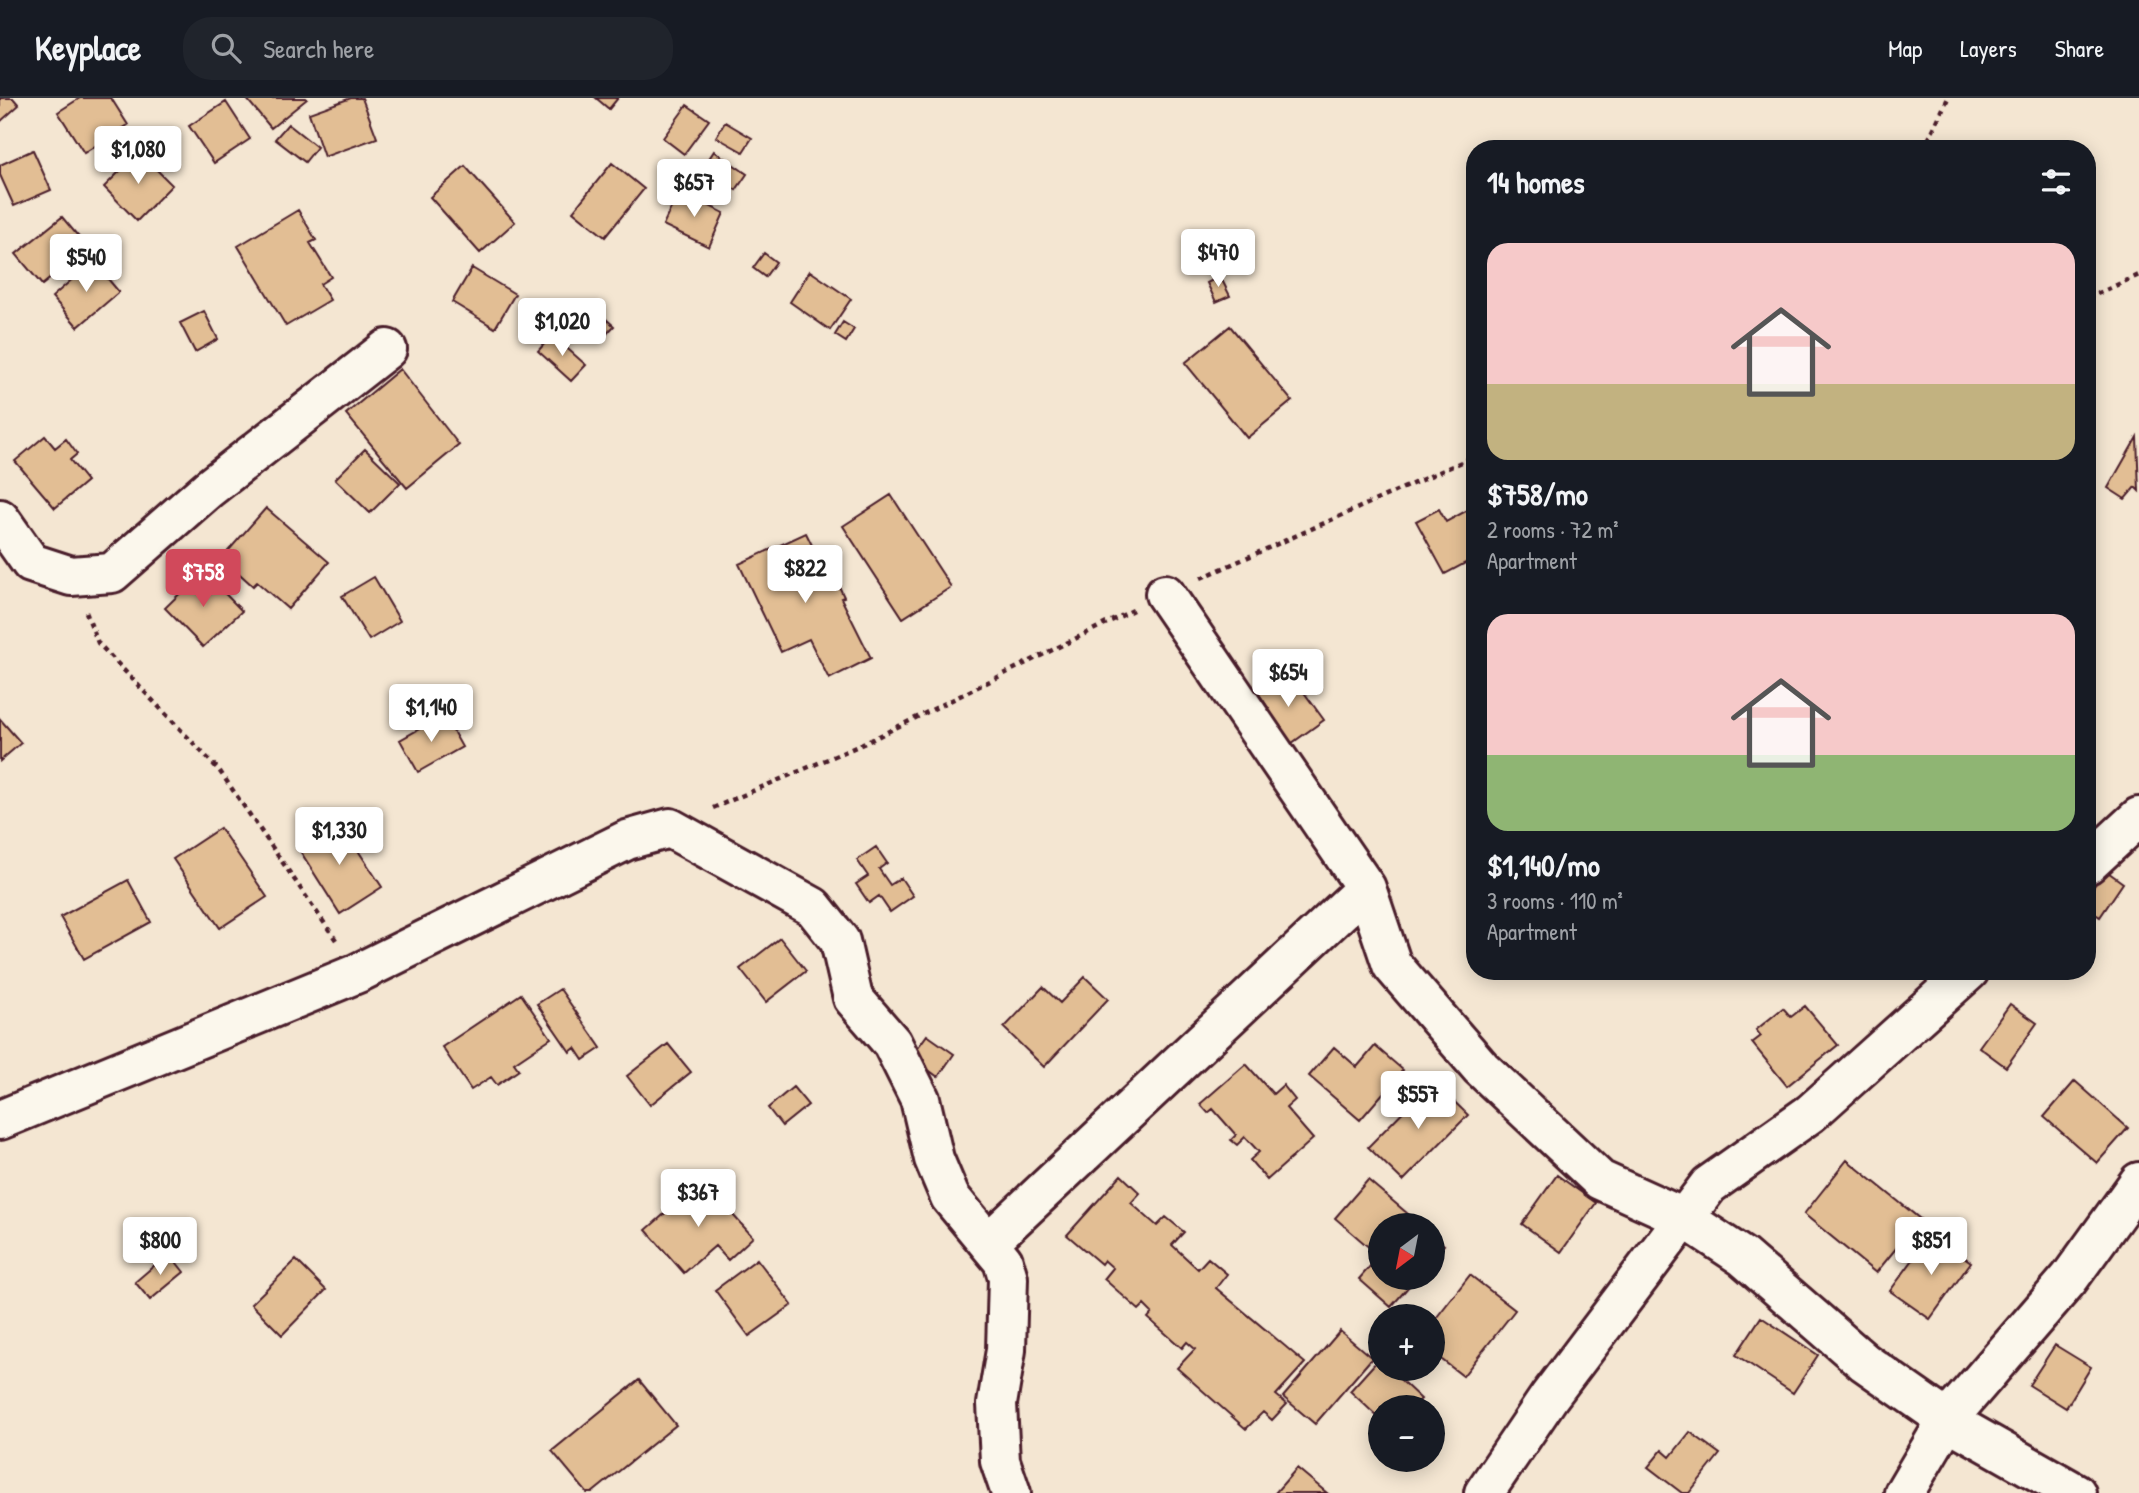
<!DOCTYPE html>
<html lang="en">
<head>
<meta charset="utf-8">
<style>
  :root { --surface:#171b24; --page:#20242c; --text:#f1f3f6; --muted:#9ea1a6; --line:#363941; --accent:#d1495b }
  body { margin:0; font-family:"Patrick Hand",sans-serif; background:var(--page); color:var(--text); height:100vh; display:flex; flex-direction:column; font-size:26px; white-space:nowrap }
  * { box-sizing:border-box; margin:0 }
  p { font-size:23px; color:var(--muted) }
  .icon { flex:none; width:38px; height:38px; fill:none; stroke:currentColor; stroke-width:2; stroke-linecap:round; stroke-linejoin:round }
  .map { position:relative; flex:1; overflow:hidden }
  .panel { position:absolute; left:1466px; top:42px; width:630px; height:840px; display:flex; flex-direction:column; background:var(--surface); border-radius:28px; box-shadow:0 4px 18px #0003 }
  .panel>* { flex:none }
  .needle { width:46px; rotate:212deg }
  .fabs { position:absolute; left:1368px; top:1115px; display:grid; gap:14px }
  .fabs a { display:grid; place-items:center; width:77px; height:77px; border-radius:50%; background:var(--surface); box-shadow:0 4px 18px #0003; font-size:35px }
  .price { position:absolute; translate:-50% -60px; padding:0 16px; border-radius:7px; background:#fff; color:#222; font-size:23px; line-height:46px; filter:drop-shadow(0 2px 4px #0008) }
  .price::after { content:''; position:absolute; left:50%; top:42px; width:21px; height:16px; margin-left:-10px; background:inherit; clip-path:polygon(0 0,100% 0,50% 100%) }
  .price.current { background:var(--accent); color:#fff }
  ul { padding:0; list-style:none }
  li { display:grid; align-content:center; gap:14px; height:371px; padding:0 21px }
  li span { display:grid; place-items:center; height:217px; border-radius:21px; color:#555 }
  li>.icon { margin-inline-start:auto }
  span .icon { width:126px; height:126px; fill:#fffc; stroke-width:1 }
  li b { font-size:30px }
  h2 { display:flex; justify-content:space-between; align-items:center; height:84px; padding:0 21px; font-size:30px }
  header { display:flex; align-items:center; gap:42px; box-sizing:border-box; height:98px; padding:0 35px; background:var(--surface); border-bottom:2px solid var(--line) }
  header strong { font-size:33px }
  nav { display:flex; gap:38px; margin-inline-start:auto; font-size:24px }
  .search { width:490px; height:63px; background:var(--page); display:flex; align-items:center; gap:18px; box-sizing:border-box; padding:0 24px; border-radius:28px; color:var(--muted); font-size:26px }
  .map>svg:first-child { display:block }
  .building { fill:#e2be94; stroke:#4a1f2b; stroke-width:2 }
  .lines { fill:none; stroke-linecap:round; stroke-linejoin:round }
  .minor-casing { stroke:#4a1f2b; stroke-width:44 }
  .path { stroke:#4a1f2b; stroke-width:4.5; stroke-dasharray:5 5; stroke-linecap:butt }
  .minor { stroke:#fbf7ec; stroke-width:38 }
</style>
</head>
<body>
<header>
<strong>Keyplace</strong>
<div class="search"><svg class="icon" aria-label="search" viewBox="0 0 24 24"><circle cx="10" cy="10" r="6"/><path d="M15 15l6 6"/></svg>Search here</div>
<nav><a>Map</a><a>Layers</a><a>Share</a></nav>
</header>
<div class="map">
<svg width="2139" height="1395" viewBox="0 0 2139 1395">
  <rect width="100%" height="100%" fill="#f4e6d2"/>
  <filter id="ink" filterUnits="userSpaceOnUse"><feTurbulence type="fractalNoise" baseFrequency=".0143" numOctaves="2"/><feDisplacementMap in="SourceGraphic" scale="14" xChannelSelector="R" yChannelSelector="G"/><feConvolveMatrix kernelMatrix="1 2 1 2 8 2 1 2 1" color-interpolation-filters="sRGB"/></filter>
  <g filter="url(#ink)">
    <!-- building -->
    <path class="building" d="M0,0h13l6,7 -19,17z
      M80,0h31l17,27 -44,28 -26,-41z
      M246,0h60l1,1 -36,29z
      M351,0h11l15,40 -53,19 -15,-44z
      M596,0h22l-9,11z
      M226,4l24,37 -36,24 -25,-37z
      M687,7l22,15 -25,34 -21,-16z
      M725,24l27,16 -9,14 -27,-15z
      M288,26l29,23 -12,15 -30,-23z
      M33,52l18,40 -37,16 -14,-31v-10z
      M714,53l33,23 -11,16 -33,-22z
      M139,54l33,33 -35,36 -33,-34z
      M612,65l32,26 -39,48 -32,-26z
      M465,68l50,56 -35,31 -50,-56z
      M679,93l45,22 -15,34 -46,-22z
      M298,112l18,30 -6,3 21,34 -11,7 10,16 -44,26 -48,-80z
      M62,119l26,31 -46,37 -26,-31z
      M764,155l12,9 -11,15 -12,-9z
      M93,163l26,31 -41,35 -26,-30z
      M472,170l43,26 -20,34 -43,-26z
      M810,173l41,28 -21,31 -40,-28z
      M1220,178l10,20 -14,6 -9,-19z
      M588,205l26,23 -14,15 -25,-23z
      M204,213l14,28 -23,13 -15,-29z
      M843,224l11,7 -8,13 -11,-7z
      M1230,228l62,75 -45,37 -62,-75z
      M552,237l34,30 -15,16 -33,-30z
      M400,271l59,76 -52,43 -61,-74z
      M45,338l10,12 11,-9 11,15 -7,6 17,21 -32,27 -40,-47z
      M2137,339l2,54 -4,-4 -10,12 -17,-11z
      M365,351l35,34 -30,30 -35,-34z
      M891,397l60,92 -48,31 -60,-92z
      M1475,408v52l-30,16 -29,-53 23,-12 7,13z
      M266,410l63,54 -41,47 -31,-27 -4,4 -31,-28z
      M806,435l20,41 6,-3 12,26 -3,1 30,60 -42,21 -20,-40 -28,13 -42,-88z
      M203,473l39,40 -39,36 -38,-39z
      M374,479l26,44 -31,19 -27,-44z
      M1287,571l37,51 -39,28 -24,-33 8,-6 -12,-18z
      M444,617l18,32 -44,25 -18,-32z
      M0,621l21,24 -21,18z
      M338,722l44,67 -42,27 -43,-68z
      M220,730l47,69 -47,31 -47,-69z
      M876,749l11,16 -8,6 11,16 11,-7 12,18 -23,16 -11,-16 -10,7 -13,-19 12,-8 -11,-16z
      M2105,772l18,13 -23,34 -12,-8v-14z
      M128,782l23,42 -67,37 -24,-42z
      M780,840l26,33 -40,31 -26,-33z
      M1085,879l23,22 -64,68 -40,-39 39,-41 17,16z
      M560,891l41,59 -18,12 -8,-12 -5,4 -33,-48z
      M521,896l30,44 -37,25 5,7 -22,15 -6,-8 -20,13 -29,-43z
      M2010,906l27,19 -31,44 -27,-20z
      M1805,908l33,39 -51,41 -35,-43 9,-7 -5,-6 27,-22 8,9z
      M927,937l27,19 -16,23 -27,-20z
      M668,946l23,28 -41,33 -23,-29z
      M1375,948l28,24 -43,50 -51,-44 25,-29 23,20z
      M1246,966l27,30 10,-9 12,15 -9,8 27,31 -46,41 -17,-20 9,-8 -14,-15 -8,8 -6,-5 5,-5 -23,-26 -5,4 -8,-9z
      M1433,983l35,34 -65,66 -35,-34z
      M2075,983l53,47 -31,35 -53,-46z
      M793,989l15,18 -26,21 -14,-18z
      M1847,1062l73,59 -44,54 -72,-59z
      M1121,1077l19,18 -9,10 26,23 9,-9 18,15 -12,13 26,24 10,-11 19,16 -11,14 89,75 -29,32 11,9 -15,16 -9,-8 -17,17 -69,-61 18,-19 -8,-7 -5,6 -34,-30 4,-5 -8,-8 -5,5 -35,-31 9,-11 -9,-8 -3,4 -34,-29z
      M1557,1077l39,28 -35,49 -39,-28z
      M1368,1082l53,45h-40v53h35l-25,29 -32,-28 20,-23 -44,-38z
      M702,1083l51,56 -25,23 -13,-14 -31,27 -38,-43z
      M1932,1136l39,28 -41,57 -40,-28z
      M1433,1138l11,9 -11,13z
      M169,1155l15,19 -34,28 -15,-18z
      M757,1161l35,46 -43,31 -34,-46z
      M296,1162l30,30 -44,45 -31,-31z
      M1470,1177l45,35 -52,66 -30,-23v-31z
      M1761,1219l57,38 -25,38 -57,-38z
      M1340,1233l32,27 -57,66 -32,-27z
      M2055,1247l36,22 -25,41 -37,-23z
      M1378,1262l3,8h7l33,31 -7,8h-33v13l-31,-29z
      M639,1282l37,45 -84,68h-5l-35,-42z
      M1690,1334l30,22 -31,39h-7l-34,-26 14,-17 8,7z
      M1297,1370l30,25h-52z"/>
    <g class="lines">
      <defs>
        <path id="minor" d="M0,421l31,44 40,13 41,-3 96,-84 179,-140
          M1165,496l201,294 26,77 89,103 119,112 84,38 25,-33 102,-72 158,-142
          M2088,766l51,-47
          M0,1022l358,-147 269,-133 43,-12 143,79 27,34 13,57 39,45 28,56 14,60 16,38 53,64 5,17 -2,72 -9,54 3,57 11,32
          M988,1145l378,-355
          M1484,1395l65,-96 135,-179 59,39 121,105 83,58 129,73
          M1904,1395l43,-73 122,-141 70,-97"/>
      </defs>
      <!-- minor casing -->
      <use href="#minor" class="minor-casing"/>
      <!-- path -->
      <path class="path" d="M1924,51l24,-51
        M2088,200l51,-23
        M1201,480l274,-122
        M86,514l12,31 121,127 117,170
        M713,710l150,-64 270,-134"/>
      <!-- minor -->
      <use href="#minor" class="minor"/>
    </g>
  </g>
</svg>
<div class="fabs">
<a><svg class="needle" viewBox="-14 -14 28 28"><path d="M0-13l5 13h-10z" fill="#e53935"/><path d="M0 13l5-13h-10z" fill="#9ea1a6"/></svg></a>
<a>+</a>
<a>−</a>
</div>
<b class="price" style="left:138px;top:88px">$1,080</b>
<b class="price" style="left:694px;top:121px">$657</b>
<b class="price" style="left:1218px;top:191px">$470</b>
<b class="price" style="left:86px;top:196px">$540</b>
<b class="price" style="left:562px;top:260px">$1,020</b>
<b class="price" style="left:805px;top:507px">$822</b>
<b class="price current" style="left:203px;top:511px">$758</b>
<b class="price" style="left:1288px;top:611px">$654</b>
<b class="price" style="left:431px;top:646px">$1,140</b>
<b class="price" style="left:339px;top:769px">$1,330</b>
<b class="price" style="left:1418px;top:1033px">$557</b>
<b class="price" style="left:698px;top:1131px">$367</b>
<b class="price" style="left:160px;top:1179px">$800</b>
<b class="price" style="left:1931px;top:1179px">$851</b>
<section class="panel">
<h2>14 homes<svg class="icon" aria-label="filters" viewBox="0 0 24 24"><path d="M4 7h16M4 17h16"/><circle cx="9" cy="7" r="2"/><circle cx="15" cy="17" r="2"/></svg></h2>
<ul>
<li><span style="background:linear-gradient(#f6c9c9 65%,#c2b280 0)"><svg class="icon" aria-label="home" viewBox="0 0 24 24"><path d="M3 11l9-7 9 7M6 9v11h12V9"/></svg></span><div><b>$758/mo</b><p>2 rooms · 72 m²</p><p>Apartment</p></div></li>
<li><span style="background:linear-gradient(#f6c9c9 65%,#8fb573 0)"><svg class="icon" aria-label="home" viewBox="0 0 24 24"><path d="M3 11l9-7 9 7M6 9v11h12V9"/></svg></span><div><b>$1,140/mo</b><p>3 rooms · 110 m²</p><p>Apartment</p></div></li>
</ul>
</section>
</div>
</body>
</html>
